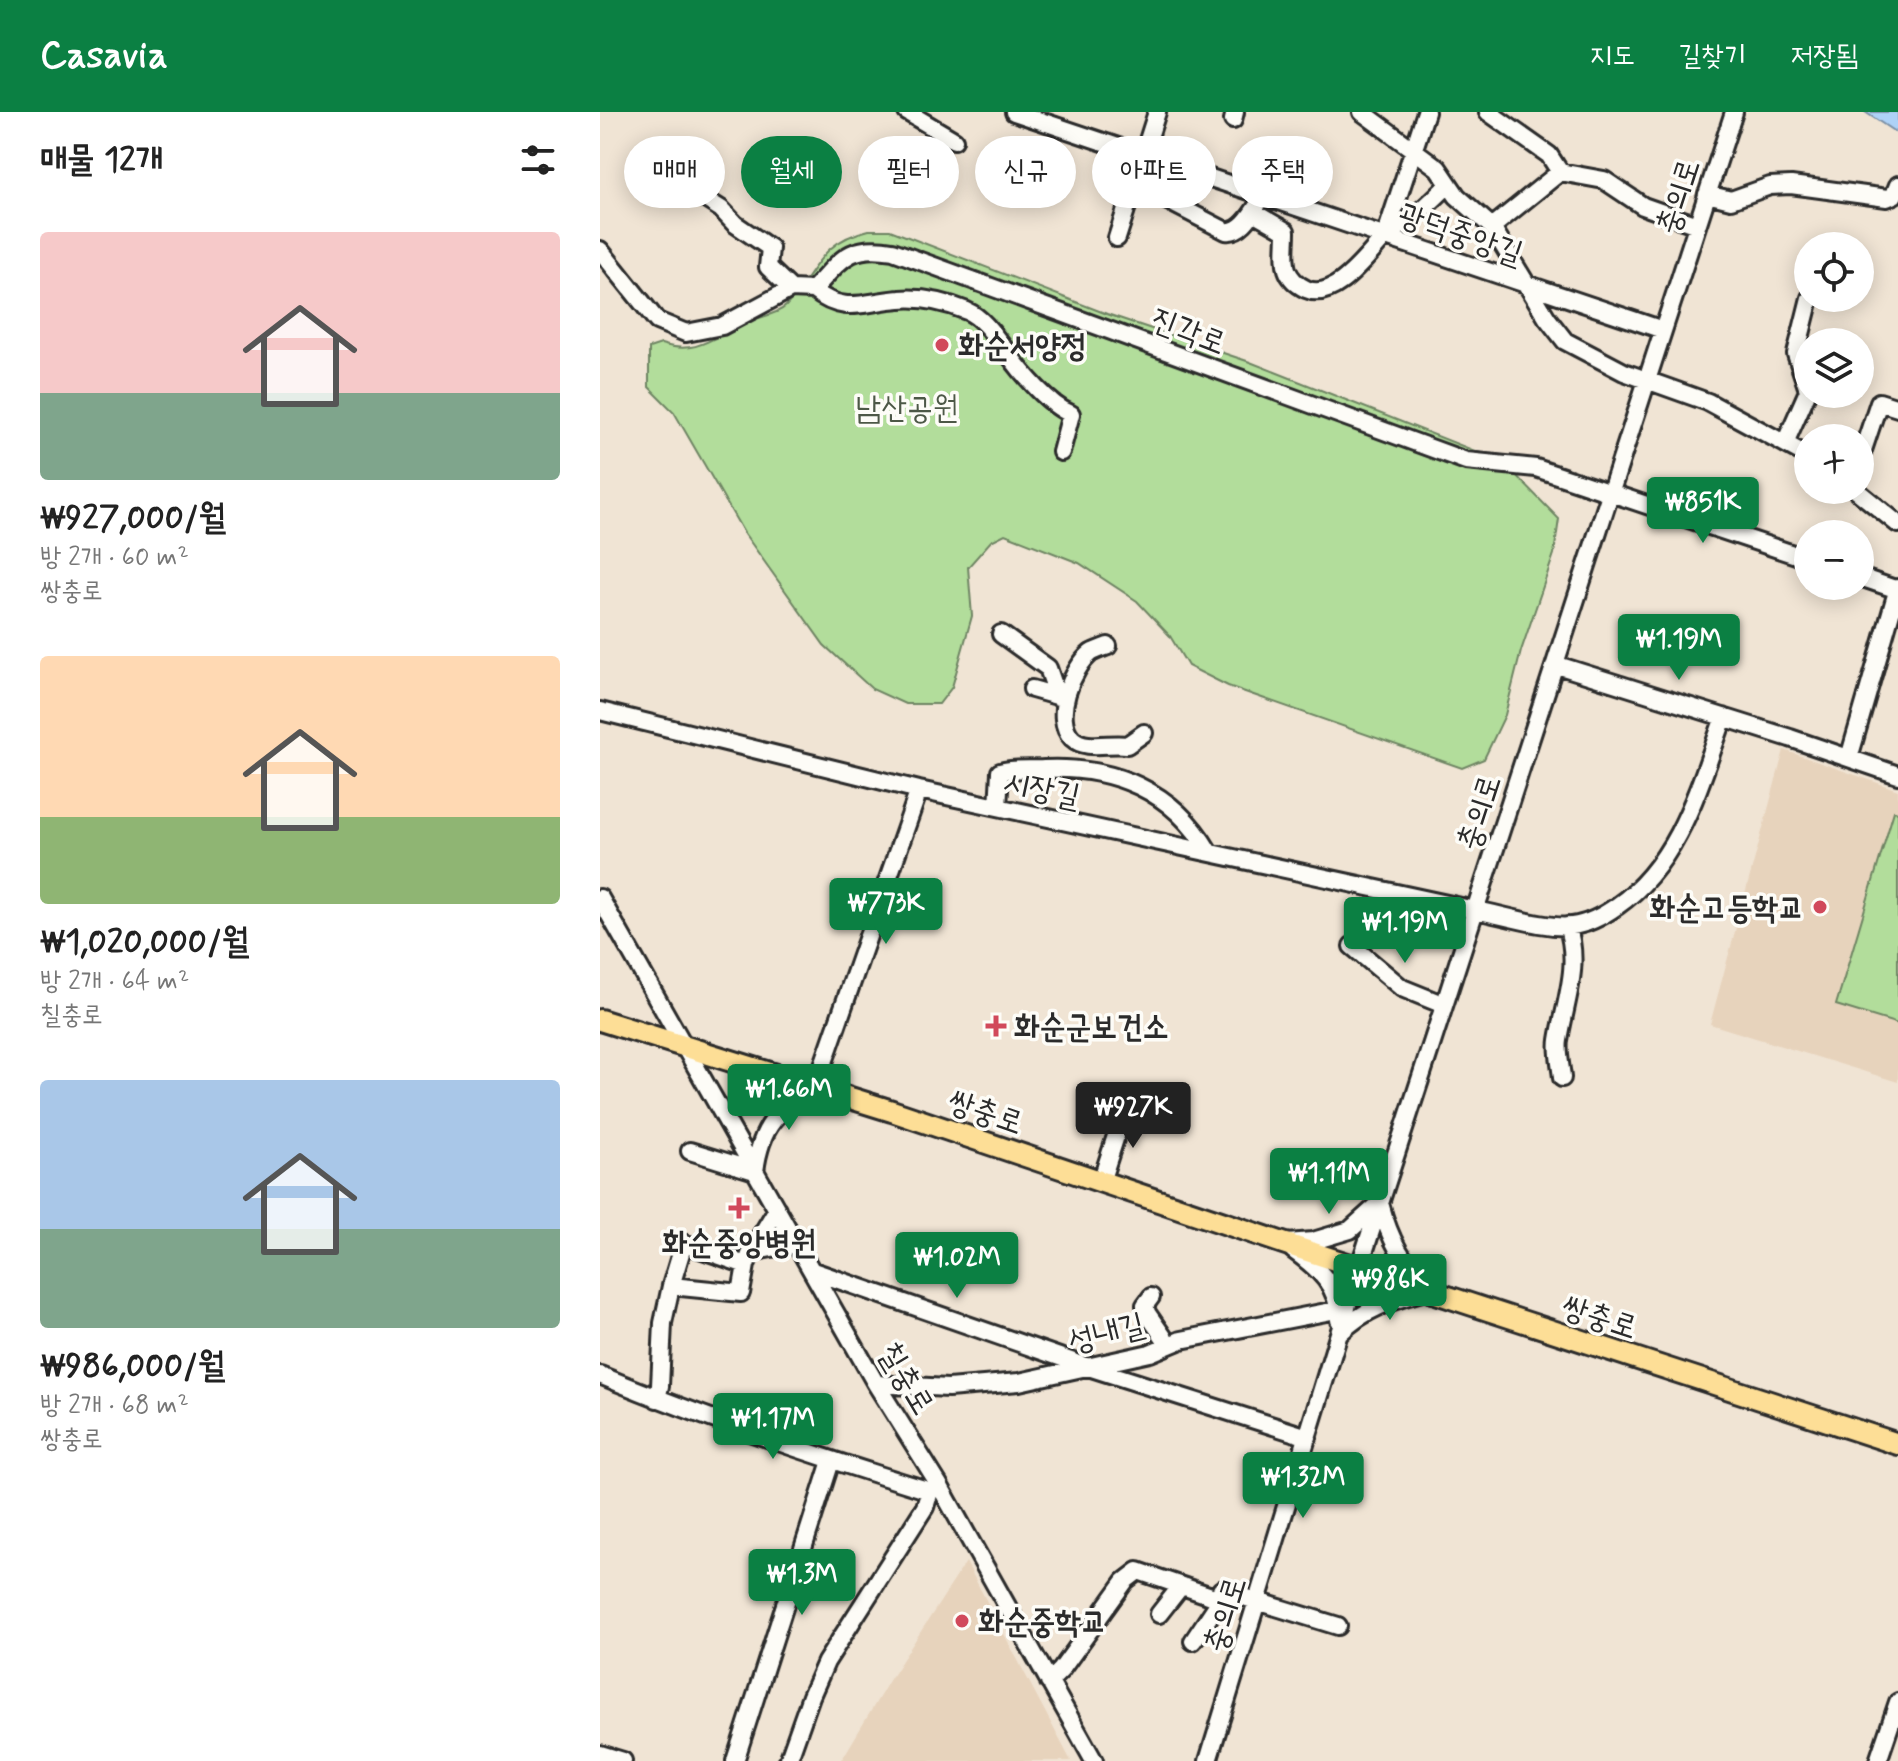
<!DOCTYPE html>
<html lang="ko">
<head>
<meta charset="utf-8">
<style>
  :root { --surface:#fff; --page:#f2f2f2; --text:#222; --muted:#767676; --accent:#0b8043 }
  body { margin:0; font-family:Mynerve,"Poor Story",sans-serif; background:var(--page); color:var(--text); height:100vh; display:flex; flex-direction:column; font-size:30px; white-space:nowrap }
  * { box-sizing:border-box; margin:0 }
  p { font-size:26px; color:var(--muted) }
  .icon { flex:none; width:44px; height:44px; fill:none; stroke:currentColor; stroke-width:2; stroke-linecap:round; stroke-linejoin:round }
  .map { position:relative; flex:1; overflow:hidden }
  .panel { display:flex; flex-direction:column; background:var(--surface); width:600px }
  .panel>* { flex:none }
  .top-card { position:absolute; left:24px; top:24px; width:760px; height:72px; display:flex; gap:16px }
  .buttons { position:absolute; left:1194px; top:120px; display:grid; gap:16px }
  .buttons a { display:grid; place-items:center; width:80px; height:80px; border-radius:50%; background:var(--surface); box-shadow:0 4px 20px #0003; font-size:40px }
  .price { position:absolute; translate:-50% -68px; padding:0 18px; border-radius:8px; background:var(--accent); color:#fff; font-size:26px; line-height:52px; filter:drop-shadow(0 2px 4px #0008) }
  .price::after { content:''; position:absolute; left:50%; top:48px; width:24px; height:18px; margin-left:-12px; background:inherit; clip-path:polygon(0 0,100% 0,50% 100%) }
  .price.active { background:#222; color:#fff }
  ul { padding:0; list-style:none }
  li { display:grid; align-content:center; gap:16px; height:424px; padding:0 40px }
  li span { display:grid; place-items:center; height:248px; border-radius:8px; color:#555 }
  li>.icon { margin-inline-start:auto }
  span .icon { width:144px; height:144px; fill:#fffc; stroke-width:1 }
  li b { font-size:34px }
  h2 { display:flex; justify-content:space-between; align-items:center; height:96px; padding:0 40px; font-size:34px }
  .pill { padding:0 28px; border-radius:36px; background:var(--surface); box-shadow:0 4px 20px #0003; font-size:28px; line-height:72px }
  .pill.active { background:var(--accent); color:#fff }
  header { display:flex; align-items:center; gap:48px; box-sizing:border-box; height:112px; padding:0 40px; background:var(--accent); color:#fff }
  header strong { font-size:38px }
  nav { display:flex; gap:44px; margin-inline-start:auto; font-size:28px }
  main { display:flex; flex:1; min-height:0 }
  .map>svg:first-child { display:block }
  .built { fill:#e7d3bc }
  .green { fill:#b2dd9b; stroke:#6e8463; stroke-width:2 }
  .water { fill:url(#water-ripples); stroke:#7a8fa5; stroke-width:2 }
  .lines { fill:none; stroke-linecap:round; stroke-linejoin:round }
  .minor-casing { stroke:#2b2b2b; stroke-width:22 }
  .major-casing { stroke:#2b2b2b; stroke-width:26 }
  .minor { stroke:#fdfcf7; stroke-width:16 }
  .major { stroke:#fdde96; stroke-width:20 }
  .poi-dot { fill:#d1495b; stroke:#fdfcf7; stroke-width:3 }
  .labels { text-anchor:middle; stroke-width:7; stroke-linejoin:round; paint-order:stroke }
  .street-label { font-size:32px; fill:#2b2b2b; stroke:#fdfcf7 }
  .poi-label { font-size:32px; font-weight:bold; fill:#2b2b2b; stroke:#fdfcf7; text-anchor:start }
  .park-label { font-size:32px; fill:#4d5847; stroke:#fdfcf7 }
</style>
</head>
<body>
<header>
<strong>Casavia</strong>
<nav><a>지도</a><a>길찾기</a><a>저장됨</a></nav>
</header>
<main>
<section class="panel">
<h2>매물 12개<svg class="icon" aria-label="filters" viewBox="0 0 24 24"><path d="M4 7h16M4 17h16"/><circle cx="9" cy="7" r="2"/><circle cx="15" cy="17" r="2"/></svg></h2>
<ul>
<li><span style="background:linear-gradient(#f6c9c9 65%,#7fa58c 0)"><svg class="icon" aria-label="home" viewBox="0 0 24 24"><path d="M3 11l9-7 9 7M6 9v11h12V9"/></svg></span><div><b>₩927,000/월</b><p>방 2개 · 60 m²</p><p>쌍충로</p></div></li>
<li><span style="background:linear-gradient(#ffd9b3 65%,#8fb573 0)"><svg class="icon" aria-label="home" viewBox="0 0 24 24"><path d="M3 11l9-7 9 7M6 9v11h12V9"/></svg></span><div><b>₩1,020,000/월</b><p>방 2개 · 64 m²</p><p>칠충로</p></div></li>
<li><span style="background:linear-gradient(#a9c7e8 60%,#7fa58c 0)"><svg class="icon" aria-label="home" viewBox="0 0 24 24"><path d="M3 11l9-7 9 7M6 9v11h12V9"/></svg></span><div><b>₩986,000/월</b><p>방 2개 · 68 m²</p><p>쌍충로</p></div></li>
</ul>
</section>
<div class="map">
<svg width="1298" height="1649" viewBox="0 0 1298 1649">
  <defs>
    <pattern id="water-ripples" width="26" height="14" patternUnits="userSpaceOnUse" patternTransform="scale(2)"><rect width="26" height="14" fill="#aed2f7"/><path d="M2 4q2-2 4 0t4 0M15 11q2-2 4 0t4 0" fill="none" stroke="#96b4d4"/></pattern>
  </defs>
  <rect width="100%" height="100%" fill="#f0e4d4"/>
  <filter id="ink" filterUnits="userSpaceOnUse"><feTurbulence type="fractalNoise" baseFrequency=".0125" numOctaves="2"/><feDisplacementMap in="SourceGraphic" scale="16" xChannelSelector="R" yChannelSelector="G"/><feConvolveMatrix kernelMatrix="1 2 1 2 8 2 1 2 1" color-interpolation-filters="sRGB"/></filter>
  <g filter="url(#ink)">
    <!-- built -->
    <path class="built" d="M1184,638l114,40v292l-188,-58z
      M366,1450l105,199h-230l49,-82z"/>
    <!-- green -->
    <path class="green" d="M269,118h21l217,84 143,48 253,100 56,57 -5,35 -33,97 -16,64 -21,44 -22,9 -234,-82 -40,-20 -18,-30 -33,-35 -58,-38 -74,-29 -14,7 -23,26 4,49 -20,71 -13,17h-34l-33,-15 -48,-44 -80,-112 -70,-121 -25,-25v-39l12,-4c37,12 53,-8 86,-22 11,-5 30,-7 39,-16 30,-33 32,-64 83,-76z
      M1294,699l4,1v212l-62,-19z"/>
    <!-- water -->
    <path class="water" d="M1265,0h33v22z"/>
    <g class="lines">
      <defs>
        <path id="minor" d="M307,0l47,28
          M414,0l649,218
          M762,0l76,56 19,28 35,31 68,-55 44,8 39,26 54,19
          M888,0l61,43 11,17
          M633,8l2,-8
          M570,51l-4,37 60,31c14,2 24,-14 31,-25
          M75,68l46,29 14,15 35,24 -2,19 23,22
          M1107,82l24,6 39,-14 21,-1 96,13 7,-3 4,-10
          M653,100l33,19c0,25 -7,45 20,58 28,13 60,-32 77,-50 7,-7 17,-12 25,-18 15,-11 28,-24 41,-37
          M892,115l55,91 18,23 59,31 84,30 100,54
          M785,125l41,-125
          M517,126l40,-126
          M0,138l57,71 29,12 36,-7 69,-37 22,1c28,-30 36,-47 80,-39l573,210 70,7 272,91
          M213,178c32,26 52,11 87,9 22,-2 47,4 67,12 18,8 30,29 42,44 14,19 40,50 62,59l-10,38
          M1208,278l-12,-36 14,-56
          M1185,331l23,-52
          M1260,347l19,-57 19,6
          M1256,378l42,34
          M1260,465l38,13
          M401,522l47,34 10,29
          M508,534c-5,2 -12,4 -17,7 -19,15 -39,65 -19,85 14,13 38,4 55,7l17,-12
          M957,553l233,73 108,37
          M432,577l32,9
          M0,599l319,79 556,120c28,5 70,19 97,16 17,-2 31,-10 45,-20 62,-43 82,-120 107,-189
          M1249,646l49,-170
          M398,695l2,-35c14,-4 29,-2 44,-3 69,-3 129,21 165,83
          M0,786l276,486 62,99 156,278
          M752,834l50,42 42,17
          M962,966c-1,-12 -5,-26 -3,-38 6,-38 22,-76 8,-114
          M90,1039l65,20c6,-46 22,-60 60,-83l104,-298
          M501,1070l25,-77
          M177,1097l-26,43 46,-9
          M77,1129l69,24
          M687,1131l26,-2 37,-11 30,-27c10,38 22,58 49,87 -35,10 -63,17 -89,43
          M693,1138c25,18 47,37 46,70
          M213,1159l275,96 220,70
          M71,1174l13,-43
          M551,1185l-6,8 2,8 22,32
          M0,1263c108,45 219,82 330,116l8,-8
          M276,1272l72,4 71,-6 131,-29 31,-13 166,-32
          M57,1287l3,-13 3,-63 8,-37 70,7 5,-28 5,-13
          M621,1478l117,36
          M559,1502l22,-28
          M593,1529l28,-42
          M449,1570l12,-12 64,-89 13,-10 91,31 3,-8
          M0,1642l23,7
          M135,1649l96,-300
          M188,1649l23,-65 15,-34 99,-155 5,-16
          M608,1649l151,-493 375,-1156
          M1278,1649l20,-59"/>
        <path id="major" d="M0,908l292,91 391,132 615,201"/>
      </defs>
      <!-- minor casing -->
      <use href="#minor" class="minor-casing"/>
      <!-- major casing -->
      <use href="#major" class="major-casing"/>
      <!-- minor -->
      <use href="#minor" class="minor"/>
      <!-- major -->
      <use href="#major" class="major"/>
    </g>
  </g>
  <!-- markers -->
  <g class="poi-dot">
    <circle cx="342" cy="233" r="8"/>
    <circle cx="1220" cy="795" r="8"/>
    <path d="M392 902h8v8h8v8h-8v8h-8v-8h-8v-8h8z"/>
    <path d="M135 1084h8v8h8v8h-8v8h-8v-8h-8v-8h8z"/>
    <circle cx="362" cy="1509" r="8"/>
  </g>
  <g class="labels">
    <!-- street labels -->
    <g class="street-label">
      <text transform="translate(1077 84) rotate(-72)" y="11">충의로</text>
      <text transform="translate(861 121) rotate(19)" y="11">광덕중앙길</text>
      <text transform="translate(589 218) rotate(21)" y="11">진각로</text>
      <text transform="translate(442 676) rotate(12)" y="11">시장길</text>
      <text transform="translate(878 700) rotate(-72)" y="11">충의로</text>
      <text transform="translate(386 999) rotate(19)" y="11">쌍충로</text>
      <text transform="translate(1000 1204) rotate(18)" y="11">쌍충로</text>
      <text transform="translate(506 1220) rotate(-14)" y="11">성내길</text>
      <text transform="translate(307 1266) rotate(59)" y="11">칠충로</text>
      <text transform="translate(624 1502) rotate(-73)" y="11">충의로</text>
    </g>
    <!-- poi labels -->
    <g class="poi-label">
      <text x="358" y="244">화순서양정</text>
      <text x="1204" y="806" text-anchor="end">화순고등학교</text>
      <text x="414" y="925">화순군보건소</text>
      <text x="139" y="1141" text-anchor="middle">화순중앙병원</text>
      <text x="378" y="1520">화순중학교</text>
    </g>
    <!-- park labels -->
    <g class="park-label">
      <text x="307" y="306">남산공원</text>
    </g>
  </g>
</svg>
<div class="buttons">
<a><svg class="icon" aria-label="locate" viewBox="0 0 24 24"><circle cx="12" cy="12" r="6"/><path d="M12 2v4M12 18v4M2 12h4M18 12h4"/></svg></a>
<a><svg class="icon" aria-label="layers" viewBox="0 0 24 24"><path d="M12 4l9 5-9 5-9-5zM3 14l9 5 9-5"/></svg></a>
<a>+</a>
<a>−</a>
</div>
<b class="price" style="left:1103px;top:433px">₩851K</b>
<b class="price" style="left:1079px;top:570px">₩1.19M</b>
<b class="price" style="left:286px;top:834px">₩773K</b>
<b class="price" style="left:805px;top:853px">₩1.19M</b>
<b class="price" style="left:189px;top:1020px">₩1.66M</b>
<b class="price active" style="left:533px;top:1038px">₩927K</b>
<b class="price" style="left:729px;top:1104px">₩1.11M</b>
<b class="price" style="left:357px;top:1188px">₩1.02M</b>
<b class="price" style="left:790px;top:1210px">₩986K</b>
<b class="price" style="left:173px;top:1349px">₩1.17M</b>
<b class="price" style="left:703px;top:1408px">₩1.32M</b>
<b class="price" style="left:202px;top:1505px">₩1.3M</b>
<div class="top-card">
<a class="pill">매매</a>
<a class="pill active">월세</a>
<a class="pill">필터</a>
<a class="pill">신규</a>
<a class="pill">아파트</a>
<a class="pill">주택</a>
</div>
</div>
</main>
</body>
</html>
